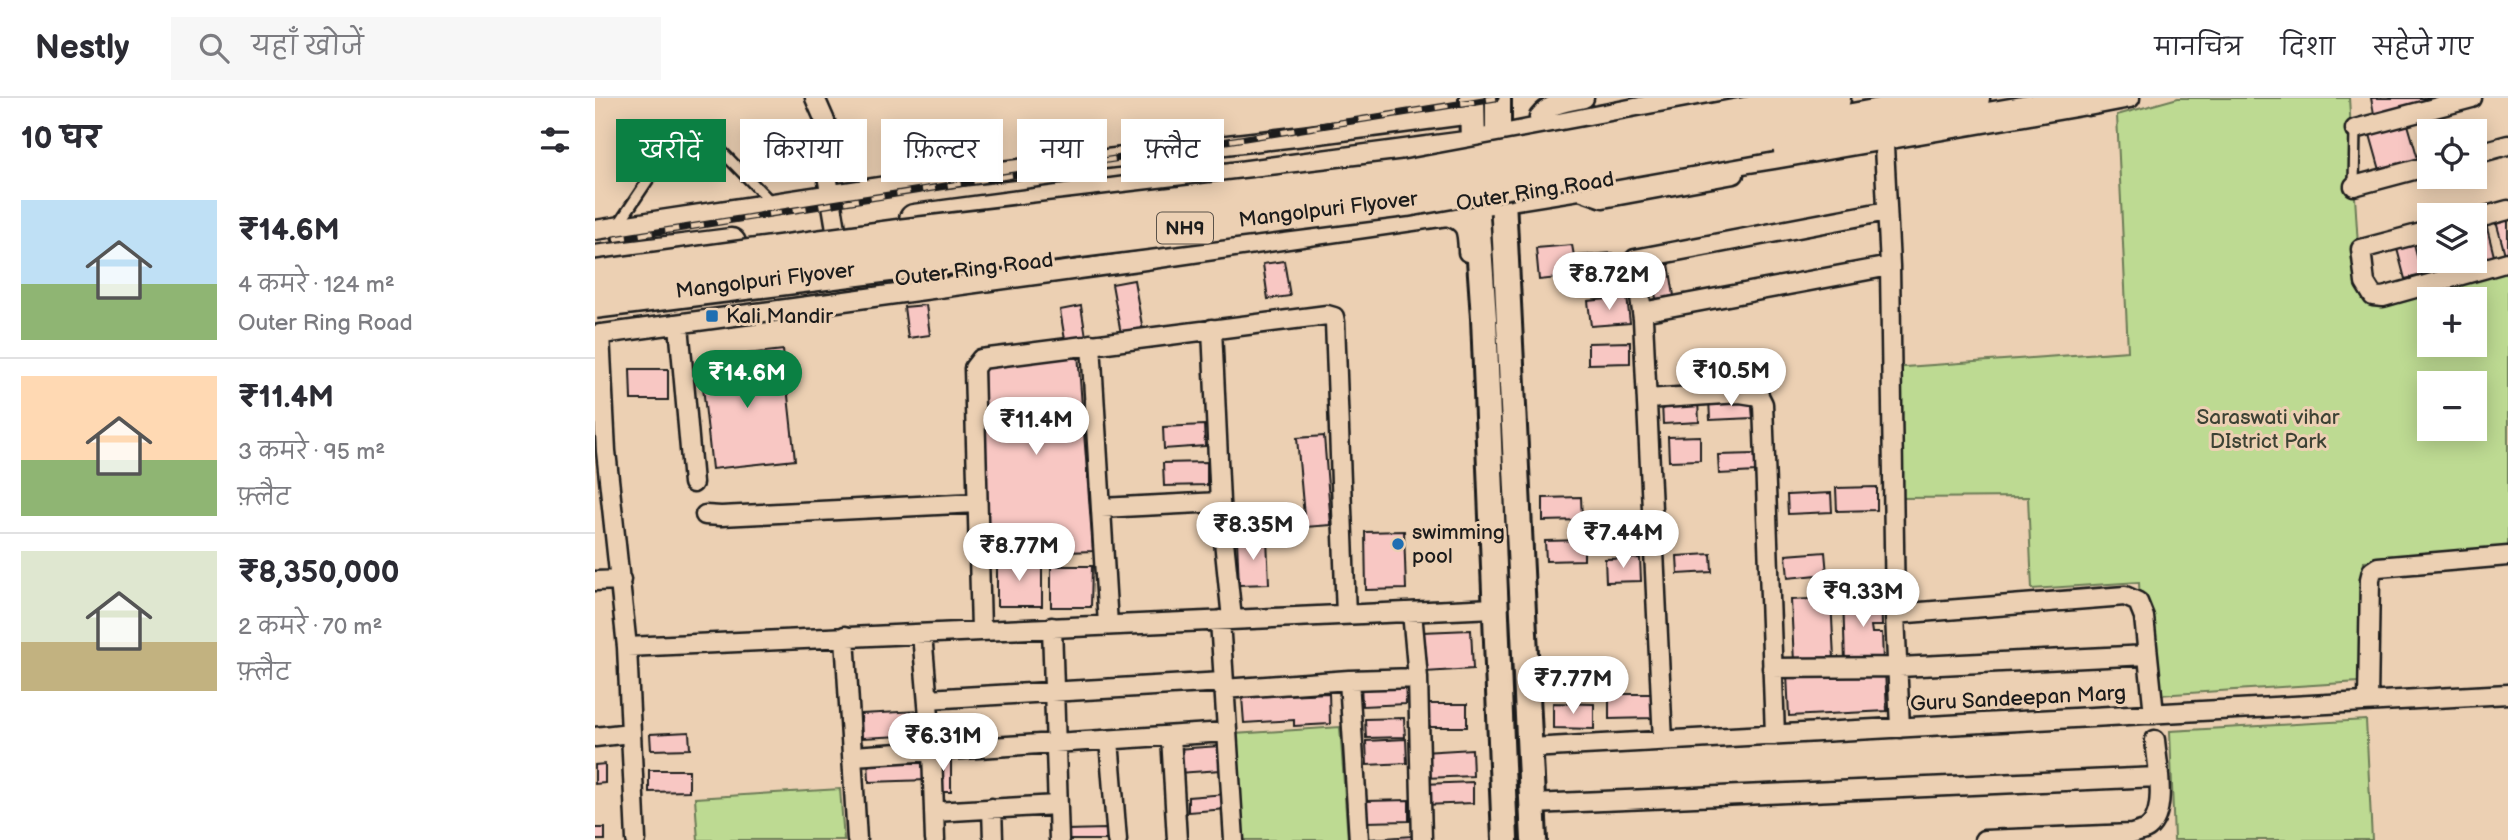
<!DOCTYPE html>
<html lang="hi">
<head>
<meta charset="utf-8">
<style>
  :root { --surface:#fff; --page:#f7f7f7; --text:#2b2b33; --muted:#7c7c81; --line:#e1e1e2; --accent:#0b8043 }
  body { margin:0; font-family:"Balsamiq Sans","Playpen Sans Deva",sans-serif; background:var(--page); color:var(--text); height:100vh; display:flex; flex-direction:column; font-size:26px; white-space:nowrap }
  * { box-sizing:border-box; margin:0 }
  p { font-size:23px; color:var(--muted) }
  .icon { flex:none; width:38px; height:38px; fill:none; stroke:currentColor; stroke-width:2; stroke-linecap:round; stroke-linejoin:round }
  .map { position:relative; flex:1; overflow:hidden }
  .details { display:flex; flex-direction:column; background:var(--surface); width:595px }
  .details>* { flex:none }
  .guide { position:absolute; left:21px; top:21px; width:665px; height:63px; display:flex; gap:14px }
  .fabs { position:absolute; left:1822px; top:21px; display:grid; gap:14px }
  .fabs a { display:grid; place-items:center; width:70px; height:70px; border-radius:0px; background:var(--surface); box-shadow:0 4px 18px #0003; font-size:35px }
  .price { position:absolute; translate:-50% -60px; padding:0 16px; border-radius:24px; background:#fff; color:#222; font-size:23px; line-height:46px; filter:drop-shadow(0 2px 4px #0008) }
  .price::after { content:''; position:absolute; left:50%; top:42px; width:21px; height:16px; margin-left:-10px; background:inherit; clip-path:polygon(0 0,100% 0,50% 100%) }
  .price.active { background:var(--accent); color:#fff }
  ul { padding:0; list-style:none }
  li { display:flex; align-items:center; gap:21px; height:175px; padding:0 21px }
  li+li { border-top:2px solid var(--line) }
  li span { display:grid; place-items:center; flex:none; width:196px; height:140px; border-radius:0px; color:#555 }
  li>.icon { margin-inline-start:auto }
  span .icon { width:84px; height:84px; fill:#fffc; stroke-width:1 }
  li b { font-size:30px }
  h2 { display:flex; justify-content:space-between; align-items:center; height:84px; padding:0 21px; font-size:30px }
  .pill { padding:0 24px; border-radius:0px; background:var(--surface); box-shadow:0 4px 18px #0003; font-size:24px; line-height:63px }
  .pill.active { background:var(--accent); color:#fff }
  header { display:flex; align-items:center; gap:42px; box-sizing:border-box; height:98px; padding:0 35px; background:var(--surface); border-bottom:2px solid var(--line) }
  header strong { font-size:33px }
  nav { display:flex; gap:38px; margin-inline-start:auto; font-size:24px }
  .search { width:490px; height:63px; background:var(--page); display:flex; align-items:center; gap:18px; box-sizing:border-box; padding:0 24px; border-radius:0px; color:var(--muted); font-size:26px }
  main { display:flex; flex:1; min-height:0 }
  .map>svg:first-child { display:block }
  .green { fill:#bdda92; stroke:#6c7b57; stroke-width:2; fill-rule:evenodd }
  .building { fill:#f8c7c3; stroke:#1c1c1c; stroke-width:2 }
  .lines { fill:none; stroke-linecap:round; stroke-linejoin:round }
  .lane-casing { stroke:#1c1c1c; stroke-width:14 }
  .street-casing { stroke:#1c1c1c; stroke-width:23 }
  .secondary-casing { stroke:#1c1c1c; stroke-width:30 }
  .primary-casing { stroke:#1c1c1c; stroke-width:33 }
  .highway-casing { stroke:#1c1c1c; stroke-width:37 }
  .lane { stroke:#ecd0b3; stroke-width:9 }
  .street { stroke:#ecd0b3; stroke-width:18 }
  .secondary { stroke:#ecd0b3; stroke-width:24 }
  .primary { stroke:#ecd0b3; stroke-width:28 }
  .highway { stroke:#ecd0b3; stroke-width:32 }
  .rail-casing { stroke:#1c1c1c; stroke-width:7 }
  .rail { stroke:#ecd0b3; stroke-width:4.5; stroke-dasharray:13; stroke-linecap:butt }
  .highway-bridge-casing { stroke:#1c1c1c; stroke-width:37; stroke-linecap:butt }
  .highway-bridge { stroke:#ecd0b3; stroke-width:32 }
  .poi-dot { fill:#1f6fb2; stroke:#ecd0b3; stroke-width:2.5 }
  .labels { text-anchor:middle; stroke-width:6; stroke-linejoin:round; paint-order:stroke }
  .shield { fill:#ecd0b3; stroke:#5a5249; stroke-width:2 }
  .shield-label { font-size:19px; font-weight:bold; fill:#1c1c1c }
  .street-label { font-size:21px; fill:#1c1c1c; stroke:#ecd0b3 }
  .poi-label { font-size:21px; fill:#1c1c1c; stroke:#ecd0b3; text-anchor:start }
  .park-label { font-size:21px; fill:#3c4234; stroke:#ecd0b3 }
</style>
</head>
<body>
<header>
<strong>Nestly</strong>
<div class="search"><svg class="icon" aria-label="search" viewBox="0 0 24 24"><circle cx="10" cy="10" r="6"/><path d="M15 15l6 6"/></svg>यहाँ खोजें</div>
<nav><a>मानचित्र</a><a>दिशा</a><a>सहेजे गए</a></nav>
</header>
<main>
<section class="details">
<h2>10 घर<svg class="icon" aria-label="filters" viewBox="0 0 24 24"><path d="M4 7h16M4 17h16"/><circle cx="9" cy="7" r="2"/><circle cx="15" cy="17" r="2"/></svg></h2>
<ul>
<li><span style="background:linear-gradient(#bfe0f5 60%,#8fb573 0)"><svg class="icon" aria-label="home" viewBox="0 0 24 24"><path d="M3 11l9-7 9 7M6 9v11h12V9"/></svg></span><div><b>₹14.6M</b><p>4 कमरे · 124 m²</p><p>Outer Ring Road</p></div></li>
<li><span style="background:linear-gradient(#ffd9b3 60%,#8fb573 0)"><svg class="icon" aria-label="home" viewBox="0 0 24 24"><path d="M3 11l9-7 9 7M6 9v11h12V9"/></svg></span><div><b>₹11.4M</b><p>3 कमरे · 95 m²</p><p>फ़्लैट</p></div></li>
<li><span style="background:linear-gradient(#dfe7d0 65%,#c2b280 0)"><svg class="icon" aria-label="home" viewBox="0 0 24 24"><path d="M3 11l9-7 9 7M6 9v11h12V9"/></svg></span><div><b>₹8,350,000</b><p>2 कमरे · 70 m²</p><p>फ़्लैट</p></div></li>
</ul>
</section>
<div class="map">
<svg width="1913" height="742" viewBox="0 0 1913 742">
  <rect width="100%" height="100%" fill="#ecd0b3"/>
  <filter id="ink" filterUnits="userSpaceOnUse"><feTurbulence type="fractalNoise" baseFrequency=".0143" numOctaves="2"/><feDisplacementMap in="SourceGraphic" scale="14" xChannelSelector="R" yChannelSelector="G"/><feConvolveMatrix kernelMatrix="1 2 1 2 8 2 1 2 1" color-interpolation-filters="sRGB"/></filter>
  <g filter="url(#ink)">
    <!-- green -->
    <path class="green" d="M1583,0h171l12,197 147,-32v290l-144,8 -5,121 -215,14 -5,-114 -107,7 -4,-92 -129,1 -8,-130 237,-17 -11,-236zM1834,201h46v46h-46zM1834,285h46v46h-46z
      M1771,622l6,120h-198l-4,-109z
      M745,629l8,113h-107l-7,-106z
      M245,691l4,51h-146l-3,-42z"/>
    <!-- building -->
    <path class="building" d="M1776,0h68v3l-65,13z
      M1812,23l11,38 -38,11 -11,-39z
      M1913,117v38l-3,1 -10,-36z
      M1890,122l9,36 -30,8v-3h11v-38z
      M1818,143l9,34 -17,4 -9,-34z
      M977,147l2,11 39,-3 3,29 -27,3 -1,-10 -49,5 -3,-32z
      M689,163l6,35 -22,3 -5,-35z
      M1074,166l5,32 -18,3 -5,-33z
      M539,182l9,51 -22,3 -9,-50z
      M1032,199l3,26 -39,3 -3,-25z
      M331,207l4,30 -22,3 -4,-31z
      M486,208l5,31 -21,3 -5,-30z
      M1035,244v21l-42,1v-21z
      M188,252l12,110 -83,9 -12,-110z
      M483,255l15,198 -105,4 -4,-192z
      M35,271h38v31h-37z
      M1156,298l2,22 -43,2 -1,-22z
      M1103,302l1,22 -36,2 -1,-21z
      M609,327l1,21 -41,3 -1,-22z
      M729,338l7,89 -26,2 -8,-89z
      M1105,338v24l-31,1 -1,-24z
      M1160,356l1,18 -37,2 -1,-19z
      M612,364v23l-43,1 -1,-23z
      M1282,389v23l-40,1 -1,-23z
      M1236,395l1,19 -44,2 -1,-19z
      M986,399l1,23 -39,1v-23z
      M809,433l2,58 -40,1 -1,-58z
      M672,441l2,45 -30,1 -2,-45z
      M989,442v20l-38,1 -1,-20z
      M1230,454l2,22 -39,4 -2,-23z
      M1116,456l1,18 -34,2 -1,-18z
      M1045,460l1,23 -35,1 -1,-23z
      M402,462h45v46h-45z
      M456,468h41l-1,41h-40z
      M1286,497l1,31h-11l1,7h10l1,29 -38,1 -2,-67z
      M1236,500l3,61 -40,3 -3,-62z
      M876,532l2,39 -48,3 -3,-40z
      M957,563h38v26h-38z
      M1290,572l2,41 -98,5 -2,-42z
      M810,582l1,24 -44,2 -1,-24z
      M734,595l1,31 -36,2v-6l-50,3 -2,-26z
      M1014,596h43l1,24 -44,1z
      M958,605l41,1v25l-41,-1z
      M826,606h46v23h-46z
      M325,613l2,24 -60,3 -1,-24z
      M809,620l1,19 -39,1 -1,-19z
      M94,634l1,17 -39,1 -1,-16z
      M811,641l1,24 -40,2 -1,-24z
      M625,648l1,24 -43,3 -2,-24z
      M877,651l1,27 -48,2 -2,-26z
      M332,656l1,26 -59,2 -1,-25z
      M340,656h16v38h-16z
      M10,666v19l-10,1v-19z
      M54,672h40v21l-40,1z
      M878,684v21l-49,2 -1,-21z
      M631,696l1,15 -39,3v-15z
      M814,702v21l-43,1v-21z
      M0,730h10v12h-10z
      M511,731l1,11h-40v-10z
      M818,738v4h-43v-1z"/>
    <g class="lines">
      <defs>
        <path id="lane" d="M1759,88l1,-57
          M23,127l62,-93 19,-4 72,74"/>
        <path id="street" d="M220,0l10,23 6,44 -4,10 9,54
          M1493,8l42,-8
          M1760,31l117,-31
          M947,34l-3,-15c10,-14 28,-15 45,-19
          M1289,48l6,120 5,348 5,114
          M1880,56l33,-9
          M1759,88l75,-20
          M982,91l26,9 131,-24
          M1880,121l33,-9
          M0,132l337,-51 372,-43 168,-22
          M1834,133l-68,18 4,34 8,13 10,1 125,-35
          M1047,214l248,-46
          M84,227l14,158
          M5,236l6,117 21,196 9,193
          M0,237l543,-74 309,-45c21,7 20,15 21,36
          M496,246l17,281
          M1052,301l93,-6 19,3 4,8 12,331
          M625,404l12,117
          M506,410l119,-6 -8,-173
          M110,417l16,1 256,-13
          M0,483l26,-1
          M817,514l6,66
          M1300,516l230,-18 13,6 6,15 10,97
          M625,522l14,220
          M457,529l7,213
          M386,532l-7,-262 7,-9 346,-44 7,2 1,5 11,293
          M327,536l10,117 3,89
          M250,538l12,204
          M32,549l868,-39
          M1177,570l127,-1 249,-12
          M754,582l69,-2 4,162
          M628,591l126,-9 10,160
          M333,601l295,-17
          M1773,603l2,-122 2,-8 6,-4 130,-11
          M576,638l6,104
          M0,639l35,-4
          M514,642l8,100
          M1068,643l-20,-422 -8,-60 252,-48
          M935,650l978,-54
          M258,658l373,-24
          M938,706l625,-27
          M397,710l1,32
          M339,714l123,-7
          M1389,742l148,-6c5,-2 13,-3 16,-6 20,-16 9,-65 7,-88"/>
        <path id="secondary" d="M877,0l1,47
          M903,0v43
          M908,101l31,641
          M881,104l8,116 21,522"/>
        <path id="primary" d="M871,105l308,-49 324,-56
          M319,121l559,-74 239,-47
          M0,162l136,-17"/>
        <path id="highway" d="M1172,12l67,-12
          M1176,37l202,-37"/>
      </defs>
      <!-- lane casing -->
      <use href="#lane" class="lane-casing"/>
      <!-- street casing -->
      <use href="#street" class="street-casing"/>
      <!-- secondary casing -->
      <use href="#secondary" class="secondary-casing"/>
      <!-- primary casing -->
      <use href="#primary" class="primary-casing"/>
      <!-- highway casing -->
      <use href="#highway" class="highway-casing"/>
      <!-- lane -->
      <use href="#lane" class="lane"/>
      <!-- street -->
      <use href="#street" class="street"/>
      <!-- secondary -->
      <use href="#secondary" class="secondary"/>
      <!-- primary -->
      <use href="#primary" class="primary"/>
      <!-- highway -->
      <use href="#highway" class="highway"/>
      <defs>
        <path id="rail" d="M19,141l882,-141"/>
      </defs>
      <!-- rail casing -->
      <use href="#rail" class="rail-casing"/>
      <!-- rail -->
      <use href="#rail" class="rail"/>
      <defs>
        <path id="highway-bridge" d="M0,179l302,-41 507,-59 363,-67
          M0,204l811,-102 365,-65"/>
      </defs>
      <!-- highway-bridge casing -->
      <use href="#highway-bridge" class="highway-bridge-casing"/>
      <!-- highway-bridge -->
      <use href="#highway-bridge" class="highway-bridge"/>
    </g>
  </g>
  <!-- markers -->
  <g class="poi-dot">
    <rect x="110" y="211" width="14" height="14" rx="3.5"/>
    <circle cx="803" cy="446" r="7"/>
  </g>
  <g class="labels">
    <!-- shield labels -->
    <rect class="shield" x="562" y="114.5" width="56" height="31" rx="5"/>
    <g class="shield-label">
      <text x="590" y="137">NH9</text>
    </g>
    <!-- street labels -->
    <g class="street-label">
      <text transform="translate(940 93) rotate(-9)" y="7">Outer Ring Road</text>
      <text transform="translate(733 111) rotate(-7)" y="7">Mangolpuri Flyover</text>
      <text transform="translate(379 171) rotate(-7)" y="7">Outer Ring Road</text>
      <text transform="translate(170 182) rotate(-7)" y="7">Mangolpuri Flyover</text>
      <text transform="translate(1423 600) rotate(-3)" y="7">Guru Sandeepan Marg</text>
    </g>
    <!-- poi labels -->
    <g class="poi-label">
      <text x="131" y="225">Kali Mandir</text>
      <text x="817" y="441">swimming<tspan x="817" dy="24">pool</tspan></text>
    </g>
    <!-- park labels -->
    <g class="park-label">
      <text x="1673" y="326">Saraswati vihar<tspan x="1673" dy="24">DIstrict Park</tspan></text>
    </g>
  </g>
</svg>
<div class="fabs">
<a><svg class="icon" aria-label="locate" viewBox="0 0 24 24"><circle cx="12" cy="12" r="6"/><path d="M12 2v4M12 18v4M2 12h4M18 12h4"/></svg></a>
<a><svg class="icon" aria-label="layers" viewBox="0 0 24 24"><path d="M12 4l9 5-9 5-9-5zM3 14l9 5 9-5"/></svg></a>
<a>+</a>
<a>−</a>
</div>
<b class="price" style="left:1014px;top:214px">₹8.72M</b>
<b class="price" style="left:1136px;top:310px">₹10.5M</b>
<b class="price active" style="left:152px;top:312px">₹14.6M</b>
<b class="price" style="left:441px;top:359px">₹11.4M</b>
<b class="price" style="left:658px;top:464px">₹8.35M</b>
<b class="price" style="left:1028px;top:472px">₹7.44M</b>
<b class="price" style="left:424px;top:485px">₹8.77M</b>
<b class="price" style="left:1268px;top:531px">₹9.33M</b>
<b class="price" style="left:978px;top:618px">₹7.77M</b>
<b class="price" style="left:348px;top:675px">₹6.31M</b>
<div class="guide">
<a class="pill active">खरीदें</a>
<a class="pill">किराया</a>
<a class="pill">फ़िल्टर</a>
<a class="pill">नया</a>
<a class="pill">फ़्लैट</a>
</div>
</div>
</main>
</body>
</html>
